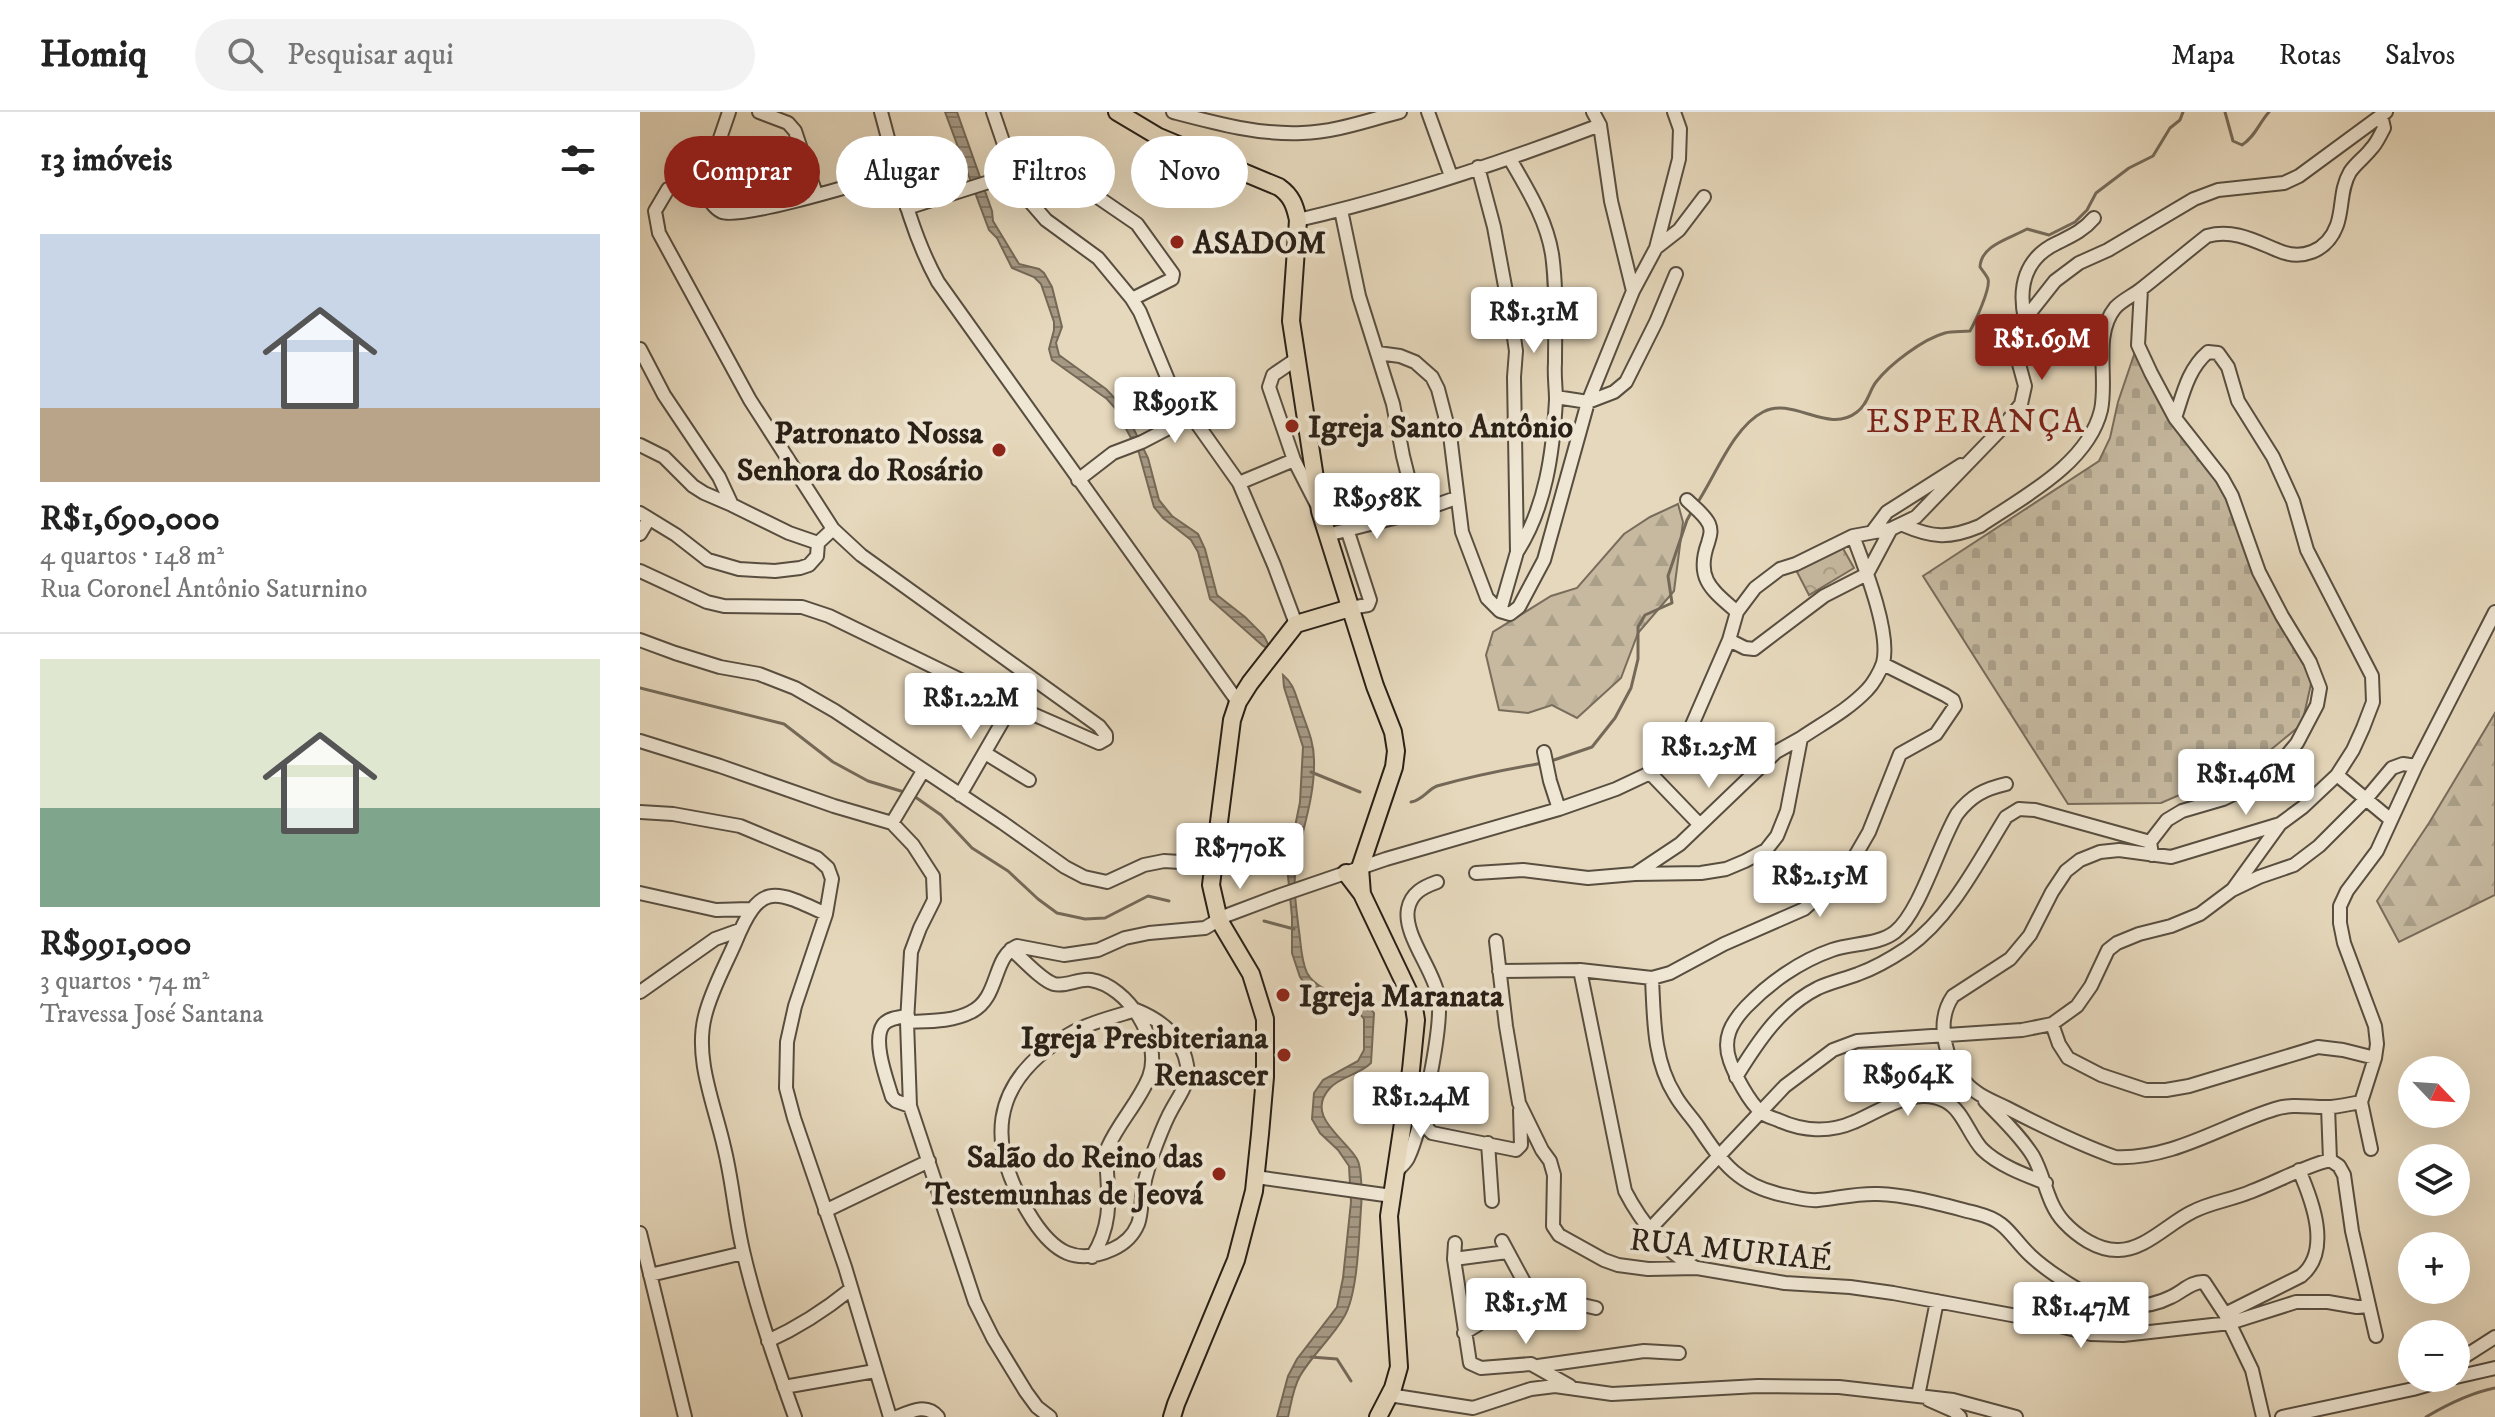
<!DOCTYPE html>
<html lang="pt">
<head>
<meta charset="utf-8">
<style>
  :root { --surface:#fff; --page:#f2f2f2; --text:#222; --muted:#767676; --line:#e0e0e0; --accent:#8f2418 }
  body { margin:0; font-family:"IM FELL DW Pica",serif; background:var(--page); color:var(--text); height:100vh; display:flex; flex-direction:column; font-size:30px; white-space:nowrap }
  * { box-sizing:border-box; margin:0 }
  p { font-size:26px; color:var(--muted) }
  .icon { flex:none; width:44px; height:44px; fill:none; stroke:currentColor; stroke-width:2; stroke-linecap:round; stroke-linejoin:round }
  .map { position:relative; flex:1; overflow:hidden }
  .details { display:flex; flex-direction:column; background:var(--surface); width:640px }
  .details>* { flex:none }
  .guide { position:absolute; left:24px; top:24px; width:760px; height:72px; display:flex; gap:16px }
  .needle { width:52px; rotate:115deg }
  .controls { position:absolute; left:1758px; top:944px; display:grid; gap:16px }
  .controls a { display:grid; place-items:center; width:72px; height:72px; border-radius:50%; background:var(--surface); box-shadow:0 8px 32px #0002; font-size:40px }
  .price { position:absolute; translate:-50% -68px; padding:0 18px; border-radius:8px; background:#fff; color:#222; font-size:26px; line-height:52px; filter:drop-shadow(0 2px 4px #0008) }
  .price::after { content:''; position:absolute; left:50%; top:48px; width:24px; height:18px; margin-left:-12px; background:inherit; clip-path:polygon(0 0,100% 0,50% 100%) }
  .price.active { background:var(--accent); color:#fff }
  ul { padding:0; list-style:none }
  li { display:grid; align-content:center; gap:16px; height:424px; padding:0 40px }
  li+li { border-top:2px solid var(--line) }
  li span { display:grid; place-items:center; height:248px; border-radius:0px; color:#555 }
  li>.icon { margin-inline-start:auto }
  span .icon { width:144px; height:144px; fill:#fffc; stroke-width:1 }
  li b { font-size:34px }
  h2 { display:flex; justify-content:space-between; align-items:center; height:96px; padding:0 40px; font-size:34px }
  .pill { padding:0 28px; border-radius:36px; background:var(--surface); box-shadow:0 8px 32px #0002; font-size:28px; line-height:72px }
  .pill.active { background:var(--accent); color:#fff }
  header { display:flex; align-items:center; gap:48px; box-sizing:border-box; height:112px; padding:0 40px; background:var(--surface); border-bottom:2px solid var(--line) }
  header strong { font-size:38px }
  nav { display:flex; gap:44px; margin-inline-start:auto; font-size:28px }
  .search { width:560px; height:72px; background:var(--page); display:flex; align-items:center; gap:20px; box-sizing:border-box; padding:0 28px; border-radius:44px; color:var(--muted); font-size:30px }
  main { display:flex; flex:1; min-height:0 }
  .map>svg:first-child { display:block }
  .forest { fill:url(#forest-firs); stroke:#786c5c; stroke-width:2 }
  .cemetery { fill:url(#cemetery-stones); stroke:#786c5c; stroke-width:2 }
  .park { fill:url(#park-crowns); stroke:#786c5c; stroke-width:2 }
  .water { fill:url(#water-rules); stroke:#746958; stroke-width:2 }
  .lines { fill:none; stroke-linecap:round; stroke-linejoin:round }
  .stream { stroke:#746958; stroke-width:3 }
  .minor-casing { stroke:#584e40; stroke-width:16 }
  .major-casing { stroke:#292017; stroke-width:20 }
  .minor { stroke:#efe6d3; stroke-width:12 }
  .major { stroke:#e6d8bc; stroke-width:16 }
  .poi-dot { fill:#8f2418; stroke:#efe6d3; stroke-width:3 }
  .labels { text-anchor:middle; stroke-width:8; stroke-linejoin:round; paint-order:stroke }
  .poi-label { font-size:32px; font-weight:bold; fill:#292017; stroke:#efe6d3; text-anchor:start }
  .street-label { font-size:32px; fill:#292017; stroke:#efe6d3 }
  .neighbourhood-label { font-size:34px; letter-spacing:2px; fill:#7a1f14; stroke:#efe6d3 }
</style>
</head>
<body>
<header>
<strong>Homiq</strong>
<div class="search"><svg class="icon" aria-label="search" viewBox="0 0 24 24"><circle cx="10" cy="10" r="6"/><path d="M15 15l6 6"/></svg>Pesquisar aqui</div>
<nav><a>Mapa</a><a>Rotas</a><a>Salvos</a></nav>
</header>
<main>
<section class="details">
<h2>13 imóveis<svg class="icon" aria-label="filters" viewBox="0 0 24 24"><path d="M4 7h16M4 17h16"/><circle cx="9" cy="7" r="2"/><circle cx="15" cy="17" r="2"/></svg></h2>
<ul>
<li><span style="background:linear-gradient(#c9d6e8 70%,#b9a48a 0)"><svg class="icon" aria-label="home" viewBox="0 0 24 24"><path d="M3 11l9-7 9 7M6 9v11h12V9"/></svg></span><div><b>R$1,690,000</b><p>4 quartos · 148 m²</p><p>Rua Coronel Antônio Saturnino</p></div></li>
<li><span style="background:linear-gradient(#dfe7d0 60%,#7fa58c 0)"><svg class="icon" aria-label="home" viewBox="0 0 24 24"><path d="M3 11l9-7 9 7M6 9v11h12V9"/></svg></span><div><b>R$991,000</b><p>3 quartos · 74 m²</p><p>Travessa José Santana</p></div></li>
</ul>
</section>
<div class="map">
<svg width="1855" height="1305" viewBox="0 0 1855 1305">
  <defs>
    <pattern id="forest-firs" width="22" height="20" patternUnits="userSpaceOnUse" patternTransform="scale(2)"><rect width="22" height="20" fill="#c6b9a0"/><path d="M5 1l3.5 6h-7zM16 11l3.5 6h-7z" fill="#aa9f89"/></pattern>
    <pattern id="cemetery-stones" width="16" height="16" patternUnits="userSpaceOnUse" patternTransform="scale(2)"><rect width="16" height="16" fill="#c6b9a0"/><path d="M2 7V4a2 2 0 0 1 4 0v3zM10 15v-3a2 2 0 0 1 4 0v3z" fill="#aa9f89"/></pattern>
    <pattern id="park-crowns" width="20" height="18" patternUnits="userSpaceOnUse" patternTransform="scale(2)"><rect width="20" height="18" fill="#c6b9a0"/><path d="M2 6a3 3 0 1 1 6 0M12 15a3 3 0 1 1 6 0" fill="none" stroke="#aa9f89"/></pattern>
    <pattern id="water-rules" width="6" height="5" patternUnits="userSpaceOnUse" patternTransform="scale(2)"><rect width="6" height="5" fill="#a69984"/><path d="M0 2.5h6" fill="none" stroke="#877c6b"/></pattern>
  </defs>
  <rect width="100%" height="100%" fill="#e6d8bc"/>
  <filter id="stains"><feTurbulence type="fractalNoise" baseFrequency=".0025" numOctaves="4"/><feColorMatrix values="0 0 0 0 .2 0 0 0 0 .09 0 0 0 0 .02 0 0 0 .5 -.17"/></filter>
  <radialGradient id="worn" r=".72"><stop offset=".6" stop-color="#630" stop-opacity="0"/><stop offset="1" stop-color="#630" stop-opacity=".3"/></radialGradient>
  <!-- forest -->
  <path class="forest" d="M1038,392l5,18 -9,69 -36,42 -17,45 -44,40 -25,-13 -24,8 -29,-3 -13,-55 7,-23 58,-36 26,-8 47,-54 26,-17z
    M1855,601v182l-96,47 -22,-41 52,-78z"/>
  <!-- cemetery -->
  <path class="cemetery" d="M1497,234l90,145 86,184 -11,49 -46,38 -95,41 -93,1 -145,-228 176,-115 11,-23 8,-36z"/>
  <!-- park -->
  <path class="park" d="M1201,433l13,23 -45,27 -13,-25z"/>
  <!-- water -->
  <path class="water" d="M305,0h12l35,99 1,10 26,43 20,5 5,4 8,14 10,40 -6,16 3,12 47,34 17,18 25,51 11,42 13,16 26,18 7,15 12,46 28,22 19,19 7,14 -8,-4 -53,-47 -12,-47 -7,-12 -28,-22 -9,-11 -15,-54 -24,-45 -8,-9 -55,-39 -3,-11 5,-19v-8l-13,-38 -7,-7 -22,-9 -15,-30 -8,-8z
    M643,563c11,9 12,19 17,32 6,18 14,34 14,53 1,34 -10,65 -17,97 -5,25 -1,49 2,74 2,13 2,29 8,42 13,24 55,23 67,40l-3,50c-12,12 -30,13 -41,25 -26,28 15,50 27,71 5,8 5,39 4,49 -2,27 -3,86 -17,109 -12,21 -32,38 -44,59 -7,12 -9,28 -12,41h-11l11,-41 9,-17 40,-52 6,-29 8,-76 -2,-36 -11,-16 -18,-17 -8,-14 2,-26 9,-13 35,-19 6,-11v-31l-4,-5 -26,-10 -25,-15 -9,-12 -8,-24v-36l-5,-51 13,-64 3,-55 -19,-60z"/>
  <g class="lines">
    <!-- stream -->
    <path class="stream" d="M1585,0l8,29 9,4c13,-8 17,-22 27,-33
      M1056,393c19,-28 37,-78 67,-93 30,-16 65,23 94,0 11,-8 12,-21 19,-30 14,-18 47,-43 69,-49 8,-2 17,-1 25,-2 5,-9 21,-43 18,-52 -1,-3 -6,-9 -8,-12 1,-22 29,-28 47,-38l22,6 26,-13 12,-12 9,-17 33,-25 24,-12 17,-28 10,-8 3,-8
      M0,576l144,36 49,38 35,19 36,11
      M911,649l41,-14 23,-29 16,-30 7,-29v-32l7,-12 27,-12 -4,-27 19,-56 5,-9
      M671,660l49,20
      M271,682l30,21 31,33 36,23 30,28 19,14 28,6 20,-1 43,-22 21,5
      M771,690c12,-2 16,-12 26,-16 35,-10 70,-17 106,-23
      M624,809l30,8
      M671,1245l26,2 14,22
      M1786,1305c22,-13 44,-24 69,-29"/>
    <defs>
      <path id="minor" d="M89,0l-26,76c5,9 9,19 19,24 19,8 148,-32 176,-40
        M119,0l29,11 7,8 21,63
        M241,0c16,58 28,118 57,170l300,420
        M353,0l21,62 12,23 20,23 52,38 34,41 8,13 31,75 68,96 35,82 22,59
        M533,0c42,11 86,23 129,21 34,-1 66,-13 98,-21
        M788,0l23,64
        M953,0l7,13 11,76 22,90
        M870,47c17,30 36,59 42,95 5,35 3,73 3,109 -1,13 1,25 1,37 -3,52 -10,107 -39,152
        M459,86l38,26 36,50 -1,5 -40,20
        M267,96l107,-34
        M701,98l18,86 34,108 10,52 14,56
        M658,108c101,-23 205,-58 302,-95
        M1016,136l23,-18 25,-33
        M1501,177l-3,56 13,28 24,45 47,60 10,18 27,76 23,44 28,46 10,26 -3,17 -20,38 -28,34 -46,22 -41,12 -15,9 -17,22 2,13
        M1385,207c-7,-32 0,-61 32,-76 14,-7 26,-12 37,-25
        M0,237l24,46 55,82 13,28 57,28 29,10
        M738,241l22,3 15,6 17,15 6,12 12,46 12,97 25,66 13,13 17,-59 -3,-175 2,-26 -4,-27 -18,-97 -16,-60
        M655,248l-22,15 -4,12 25,73 22,43
        M916,285l32,5 26,-10 12,-10 30,-60 20,-48
        M1535,306c8,-24 13,-49 33,-66l10,1 10,14 10,34 35,56 20,44 14,49 65,126 1,26 -10,26 -10,22 -16,25 -34,32 -23,17 -109,33 -52,-7 -19,2 -20,8 -14,11 -14,21 -22,43 -20,24 -57,37c-18,26 -8,64 12,86 11,13 28,19 42,26 35,18 71,36 108,49 57,3 108,-32 160,-48 19,-6 37,-1 56,-2 10,-1 20,-3 30,-5
        M0,333l24,12 29,29 11,7 28,12
        M438,368l35,-27 29,-11 50,-26
        M599,371l55,-23
        M1047,388c7,7 18,15 22,24 3,7 1,12 -1,19 -13,36 4,47 29,69
        M0,401l36,22 32,25 31,9 36,2 25,-3 9,-3 8,-9 1,-13 15,-14
        M1263,413c30,13 46,14 77,1 43,-29 108,-62 121,-116 7,-32 -8,-75 14,-102 6,-7 17,-12 25,-18 23,-18 44,-36 67,-54 26,-7 46,4 70,14 24,11 50,2 60,-25 6,-17 3,-36 13,-53 6,-9 15,-15 21,-23 6,-6 9,-14 13,-21l-3,-13
        M707,417l23,71 -2,5 -18,3
        M1232,420l15,-20 74,-47
        M0,422l9,-15
        M687,423l90,-23 39,-14
        M0,459l67,31 17,4 78,1 27,9 183,89 87,38 7,-4v-4l-7,-9 -238,-171 -28,-26 -83,-129 -91,-167 -4,-22 13,-22 11,-3 24,2
        M860,499l10,3 9,-7 25,-47 44,-158 45,-111 23,-43 23,-89 1,-30 -6,-17
        M0,528l35,13 45,14 39,7 36,14 40,23 168,112 62,44 19,10 23,5 37,-17 20,-4 49,3
        M1089,528l16,8 9,1 70,-53 43,-22 24,-45
        M0,629l80,25 114,40 58,17 21,22 20,31 1,24 -14,28 -9,24 -4,70 3,84 65,196 18,36 33,54 11,15 13,10
        M904,640l6,29 9,28
        M345,641l44,27
        M1010,661l50,52
        M1697,663l54,45
        M1366,672c-22,5 -35,12 -49,30 -18,30 -37,98 -62,118 -17,13 -43,11 -63,18 -32,11 -63,33 -86,57 -15,16 -24,32 -16,54 5,14 19,41 31,51 4,4 12,6 17,8 24,11 51,13 76,2 27,-11 60,-37 91,-21 18,9 24,34 37,48 16,16 43,26 64,34
        M320,683l52,-90
        M0,700l33,2 67,12 77,32 11,10 4,11 -6,35 -31,92 -8,36 -1,46 8,30 51,149 45,150
        M252,711l31,-52
        M836,761l47,-3 65,8 47,-4 66,-1 25,-4 19,-8 21,-11 11,-14 10,-25 14,-73c22,-15 47,-28 66,-48 6,-6 13,-18 16,-27 8,-30 -19,-98 -30,-127
        M995,762l45,-30 96,-92 25,-14
        M1593,777l47,-65
        M0,781l76,17 34,-1
        M856,829l10,85 13,77 23,47 8,11 4,14 -1,51 6,9 45,25 14,5 30,4 49,-1 88,15 65,4 43,6 140,26 58,15 32,1 107,-12 66,-21h32l29,5 12,-1
        M371,837c11,9 30,31 43,35 12,3 25,-6 37,-4 37,6 72,61 58,97 -10,25 -30,45 -41,70l-2,9c2,39 8,66 -14,101
        M940,858l45,221c16,31 39,59 69,76
        M859,859l81,-1 72,8 18,-5 54,-29 80,-35 30,-27 20,-24 15,-26 31,-78 36,-20 19,-28 -2,-6 -8,-5 -62,-31
        M1012,866c2,40 1,82 23,117 6,11 15,20 22,30 26,39 42,62 91,71 10,2 20,5 30,4 20,-2 40,-7 60,-6 33,1 69,12 101,20 28,7 32,23 51,41 17,16 60,45 82,49 20,4 41,2 59,-7 11,-5 21,-16 33,-15l21,32 27,56 11,47
        M0,880l75,-53 25,-9
        M496,898c25,10 46,26 51,55 3,18 -7,29 -15,44 -7,12 -12,26 -17,39 -5,13 -9,27 -12,41 -2,12 -1,24 -5,35 -5,12 -14,20 -25,25 -37,17 -59,3 -80,-29 -48,-74 -45,-137 35,-185 20,-12 45,-18 68,-25z
        M268,904c-8,1 -20,2 -25,9 -11,16 4,55 9,72l4,4 14,5
        M267,910c21,-1 45,0 64,-10 29,-14 21,-55 46,-66l47,9 34,-5 27,-12 24,-5 56,-5 20,-12 53,-20 108,-37 173,-50 57,-20 34,-16 27,-24 15,-24 37,-85 8,-28 18,-24 25,-19 16,-5 57,-28 38,-7 25,-12 86,-89 19,-24 4,-18 -6,-22 -1,-28 7,-17 30,-38 24,-18 29,-13 86,-51 24,-9 66,-7 15,-7 87,-64
        M1412,912l7,20 9,14 33,17 45,15h20l23,-4 129,-39 25,3 32,8
        M1096,965c21,-34 44,-70 82,-89 13,-6 27,-9 40,-14 17,-6 34,-16 49,-26 44,-31 71,-86 99,-131l13,-8 16,1 115,32
        M1345,989c16,17 35,34 48,55 12,21 14,48 31,66 13,14 33,28 53,28 27,1 52,-27 75,-38 19,-10 39,-12 58,-20 27,-10 52,-25 80,-32l-2,-53
        M790,999l-4,16 6,6 84,17 5,-5 -1,-35
        M848,1031l4,58
        M1731,1037l-10,-47 14,-44 2,-14 -2,-18 -31,-83 -4,-20v-17l7,-15 30,-40 39,-85 79,-154
        M1690,1048l9,6 5,9 8,56 24,105
        M756,1060c4,-5 9,-8 12,-14 13,-27 36,-135 30,-163 -5,-26 -35,-61 -30,-86 3,-16 15,-22 29,-27
        M616,1065l136,19
        M185,1099l104,-50
        M1010,1117l135,-143 48,-36 24,-9 165,-11 30,-6 25,-18 14,-20 17,-36 9,-7 22,-9 32,-8 29,-12 32,-24 27,-13 35,-12 25,-19 47,-47 26,-31 11,-4 13,2
        M0,1121l45,184
        M862,1129l28,52
        M815,1131l-1,16 16,104 11,5 50,-4 39,22
        M814,1147l53,-7
        M10,1163l93,-22
        M1585,1202l76,-38c31,-25 11,-76 -2,-106
        M824,1221l66,-40 66,15
        M128,1229c31,-14 57,-31 83,-52
        M1816,1250l39,-25
        M898,1254l106,-15 35,2
        M1816,1265l39,-9
        M144,1275l91,-16
        M749,1283l84,13 58,-19 24,-3 57,8 146,-8 81,1 114,13 63,17
        M1278,1284l19,-95
        M1289,1288l25,11 6,6
        M155,1305c-19,-53 -38,-107 -51,-162 -9,-36 -11,-72 -20,-108 -9,-41 -30,-88 -19,-131 6,-25 20,-50 30,-73 25,-61 38,-54 91,-29
        M257,1305c14,-6 30,-14 41,0
        M1642,1305l131,-28 14,-4 7,-7"/>
      <path id="major" d="M477,0l42,25 120,50c13,9 16,19 19,33l-7,101 29,190 55,175 18,46 3,19 -2,16 -34,101 2,26
        M706,761l16,21 51,107 3,19 -5,50 -22,146 10,151 -6,21 -15,29
        M532,1305l4,-13 60,-144 18,-69 6,-57 5,-57v-58l-14,-45 -32,-54 -8,-35 21,-165 6,-18 12,-19 46,-59 54,-16"/>
    </defs>
    <!-- minor casing -->
    <use href="#minor" class="minor-casing"/>
    <!-- major casing -->
    <use href="#major" class="major-casing"/>
    <!-- minor -->
    <use href="#minor" class="minor"/>
    <!-- major -->
    <use href="#major" class="major"/>
  </g>
  <!-- markers -->
  <g class="poi-dot">
    <circle cx="537" cy="130" r="8"/>
    <circle cx="652" cy="314" r="8"/>
    <circle cx="359" cy="338" r="8"/>
    <circle cx="643" cy="883" r="8"/>
    <circle cx="644" cy="943" r="8"/>
    <circle cx="579" cy="1062" r="8"/>
  </g>
  <g class="labels">
    <!-- poi labels -->
    <g class="poi-label">
      <text x="553" y="141">ASADOM</text>
      <text x="668" y="325">Igreja Santo Antônio</text>
      <text x="343" y="331" text-anchor="end">Patronato Nossa<tspan x="343" dy="37">Senhora do Rosário</tspan></text>
      <text x="659" y="894">Igreja Maranata</text>
      <text x="628" y="936" text-anchor="end">Igreja Presbiteriana<tspan x="628" dy="37">Renascer</tspan></text>
      <text x="563" y="1055" text-anchor="end">Salão do Reino das<tspan x="563" dy="37">Testemunhas de Jeová</tspan></text>
    </g>
    <!-- street labels -->
    <g class="street-label">
      <text transform="translate(1091 1137) rotate(6)" y="11">RUA MURIAÉ</text>
    </g>
    <!-- neighbourhood labels -->
    <g class="neighbourhood-label">
      <text x="1336" y="320">ESPERANÇA</text>
    </g>
  </g>
  <rect width="100%" height="100%" filter="url(#stains)"/>
  <rect width="100%" height="100%" fill="url(#worn)"/>
</svg>
<div class="controls">
<a><svg class="needle" viewBox="-14 -14 28 28"><path d="M0-13l5 13h-10z" fill="#e53935"/><path d="M0 13l5-13h-10z" fill="#767676"/></svg></a>
<a><svg class="icon" aria-label="layers" viewBox="0 0 24 24"><path d="M12 4l9 5-9 5-9-5zM3 14l9 5 9-5"/></svg></a>
<a>+</a>
<a>−</a>
</div>
<b class="price" style="left:894px;top:243px">R$1.31M</b>
<b class="price active" style="left:1402px;top:270px">R$1.69M</b>
<b class="price" style="left:535px;top:333px">R$991K</b>
<b class="price" style="left:737px;top:429px">R$958K</b>
<b class="price" style="left:331px;top:629px">R$1.22M</b>
<b class="price" style="left:1069px;top:678px">R$1.25M</b>
<b class="price" style="left:1606px;top:705px">R$1.46M</b>
<b class="price" style="left:600px;top:779px">R$770K</b>
<b class="price" style="left:1180px;top:807px">R$2.15M</b>
<b class="price" style="left:1268px;top:1006px">R$964K</b>
<b class="price" style="left:781px;top:1028px">R$1.24M</b>
<b class="price" style="left:886px;top:1234px">R$1.5M</b>
<b class="price" style="left:1441px;top:1238px">R$1.47M</b>
<div class="guide">
<a class="pill active">Comprar</a>
<a class="pill">Alugar</a>
<a class="pill">Filtros</a>
<a class="pill">Novo</a>
</div>
</div>
</main>
</body>
</html>
